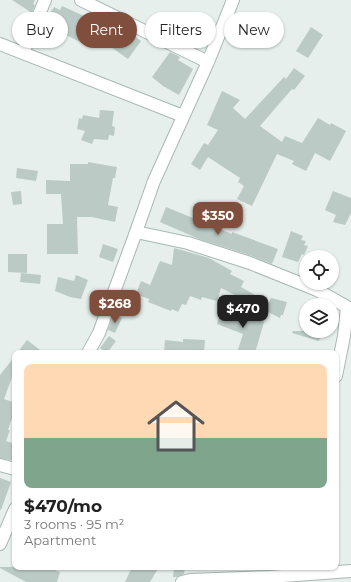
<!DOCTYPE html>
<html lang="en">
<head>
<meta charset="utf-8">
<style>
  :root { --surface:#fff; --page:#f6f6f6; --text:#222; --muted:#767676; --line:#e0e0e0; --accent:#804e3d }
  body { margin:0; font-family:Montserrat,sans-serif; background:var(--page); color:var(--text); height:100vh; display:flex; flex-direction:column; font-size:15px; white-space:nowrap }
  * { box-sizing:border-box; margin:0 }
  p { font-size:13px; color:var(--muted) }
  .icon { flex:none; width:22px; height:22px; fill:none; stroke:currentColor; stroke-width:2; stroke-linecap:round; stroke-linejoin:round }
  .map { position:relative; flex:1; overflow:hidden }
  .panel { position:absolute; left:12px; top:350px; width:327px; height:220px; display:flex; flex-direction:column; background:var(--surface); border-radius:8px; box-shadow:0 1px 3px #0004 }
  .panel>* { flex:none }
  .guide { position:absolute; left:12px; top:12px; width:327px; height:36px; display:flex; gap:8px }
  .fabs { position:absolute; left:299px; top:250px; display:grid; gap:8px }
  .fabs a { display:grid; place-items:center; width:40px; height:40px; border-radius:50%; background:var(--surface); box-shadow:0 1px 3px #0004; font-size:20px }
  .price { position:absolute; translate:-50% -34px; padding:0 9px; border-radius:8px; background:var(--accent); color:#fff; font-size:13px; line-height:26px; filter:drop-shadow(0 1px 2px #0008) }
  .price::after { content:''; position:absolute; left:50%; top:24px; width:12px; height:9px; margin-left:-6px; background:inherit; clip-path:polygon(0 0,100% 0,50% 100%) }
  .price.current { background:#222; color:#fff }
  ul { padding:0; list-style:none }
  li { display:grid; align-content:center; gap:8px; height:212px; padding:0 12px }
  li+li { border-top:1px solid var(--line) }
  li span { display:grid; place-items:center; height:124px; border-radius:8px; color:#555 }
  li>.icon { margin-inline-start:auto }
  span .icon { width:72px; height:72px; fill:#fffc; stroke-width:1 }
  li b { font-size:17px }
  .chip { padding:0 14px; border-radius:18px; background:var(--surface); box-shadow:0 1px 3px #0004; font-size:14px; line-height:36px }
  .chip.current { background:var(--accent); color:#fff }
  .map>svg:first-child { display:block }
  .building { fill:#bbcac4 }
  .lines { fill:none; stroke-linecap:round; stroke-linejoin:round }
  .minor-casing { stroke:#a8b8b2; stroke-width:14 }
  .minor { stroke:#fff; stroke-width:12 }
</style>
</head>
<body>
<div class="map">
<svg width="351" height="582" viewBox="0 0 351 582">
  <rect width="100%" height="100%" fill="#e6efeb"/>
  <!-- building -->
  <path class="building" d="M12,0h23l-2,4 2,1 -3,8z
    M62,6l44,20 3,-4 20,10 12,9 -13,18 -20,-14 -1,2 -13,-8 -4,8 -22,-11 -24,-14 3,-8 2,1 5,-8 6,3z
    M311,27l12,8 -15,23 -12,-7z
    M170,52l10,5 -2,3 15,9 -14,26 -16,-9 -11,-9z
    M294,68l11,8 -11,14 -2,-1 -32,37 22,16 3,-6 17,7 16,-25 12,7 1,-2 15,8 -16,30 -15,-8 -9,18 -14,-7 2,-3 -17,-7 -25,52 -15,-7 7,-13 -6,-4 2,-4 -32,-21 -8,13 -9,-6 13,-21 4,2 10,-15 -11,-5 15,-34 18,9 -7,8 12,11 39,-42 2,2z
    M100,110l14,1 -2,15 3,1 -1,9 -5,-1 -1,5 -14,-1 -2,5 -11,-4 4,-9 -8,-2 2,-11 3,1 1,-4 16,3z
    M88,162l29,5 -2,11h-2l-5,27 10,2 -3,15 -23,-5h-15l1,37h-31v-30h16l-2,-30h-15v-14l24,1v-17h18z
    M17,168l21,3 -2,10 -20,-3z
    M21,191l1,13 -9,1 -2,-13z
    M333,191l18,7v15l-6,12 -12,-3 3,-7 -11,-5z
    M166,207l66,27v-2l46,17 -6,15 -20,-8 -53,-17 -39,-17z
    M291,231l12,5 -2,4 5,1 -2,4 4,1 -4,9 -2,-1 -4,8 -16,-5z
    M103,244l15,5 -5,13 -14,-5z
    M174,248l35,10 23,13 -2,3 14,7 -3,6 28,16 2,-5 16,4 -4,13h-2l-1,3 -59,-30 -4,13 -15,-4 -1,3 -11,-4 -4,9 -4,-1 -4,8 -6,-3 -1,2 -23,-9 2,-4 -1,1 -13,-5 5,-13 9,4 10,-24 12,4z
    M8,254h19v19l-19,-1z
    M21,273l20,2 -1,9 -20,-2z
    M76,275l12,5 -7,19 -11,-2 -15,-6 3,-14 16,4z
    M222,308l42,14 -9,31h-18l6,-19 -26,-10z
    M114,314l8,4 -7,15 -7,-3z
    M293,331h29l-3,10 -27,-8z
    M109,336l7,5 -9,12 -7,-5z
    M183,339l22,1 -1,13h-40l1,-13 18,2z
    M27,340l17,13h-27z
    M15,356v13l-11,30 11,4v6l-7,21h2l-4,11 9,3v17l-15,-3v-83z
    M0,478l11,4 -10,28h-1z
    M0,567h58l-2,4 4,1 -3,10h-31l-26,-14z
    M132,567h27l-9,15h-25z
    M174,567h11l-1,7 -7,3h-4z"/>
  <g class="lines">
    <defs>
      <path id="minor" d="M81,0l127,62
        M0,44l183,72
        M23,53l22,-53
        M136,232l52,11 62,20 67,27 34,19
        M88,353l11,-20 37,-101 18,-51 54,-119 25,-62
        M336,376l8,-40 3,-29
        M0,465l15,4
        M0,544l15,-35
        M182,582l8,-2 79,-3 82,-6"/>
    </defs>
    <!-- minor casing -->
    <use href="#minor" class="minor-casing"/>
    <!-- minor -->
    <use href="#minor" class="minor"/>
  </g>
</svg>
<div class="fabs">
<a><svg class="icon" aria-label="locate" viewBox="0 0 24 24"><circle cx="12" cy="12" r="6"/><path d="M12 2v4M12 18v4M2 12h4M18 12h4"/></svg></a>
<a><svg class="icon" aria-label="layers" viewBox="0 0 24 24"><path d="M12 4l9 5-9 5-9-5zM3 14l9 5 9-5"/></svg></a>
</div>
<b class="price" style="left:218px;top:236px">$350</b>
<b class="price" style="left:115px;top:324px">$268</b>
<b class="price current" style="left:243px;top:329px">$470</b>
<div class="guide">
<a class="chip">Buy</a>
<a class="chip current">Rent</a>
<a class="chip">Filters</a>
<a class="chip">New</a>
</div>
<section class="panel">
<ul>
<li><span style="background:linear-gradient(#ffd9b3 60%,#7fa58c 0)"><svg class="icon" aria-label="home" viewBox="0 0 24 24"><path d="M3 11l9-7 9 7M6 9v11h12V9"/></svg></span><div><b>$470/mo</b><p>3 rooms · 95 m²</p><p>Apartment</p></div></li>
</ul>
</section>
</div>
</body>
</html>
